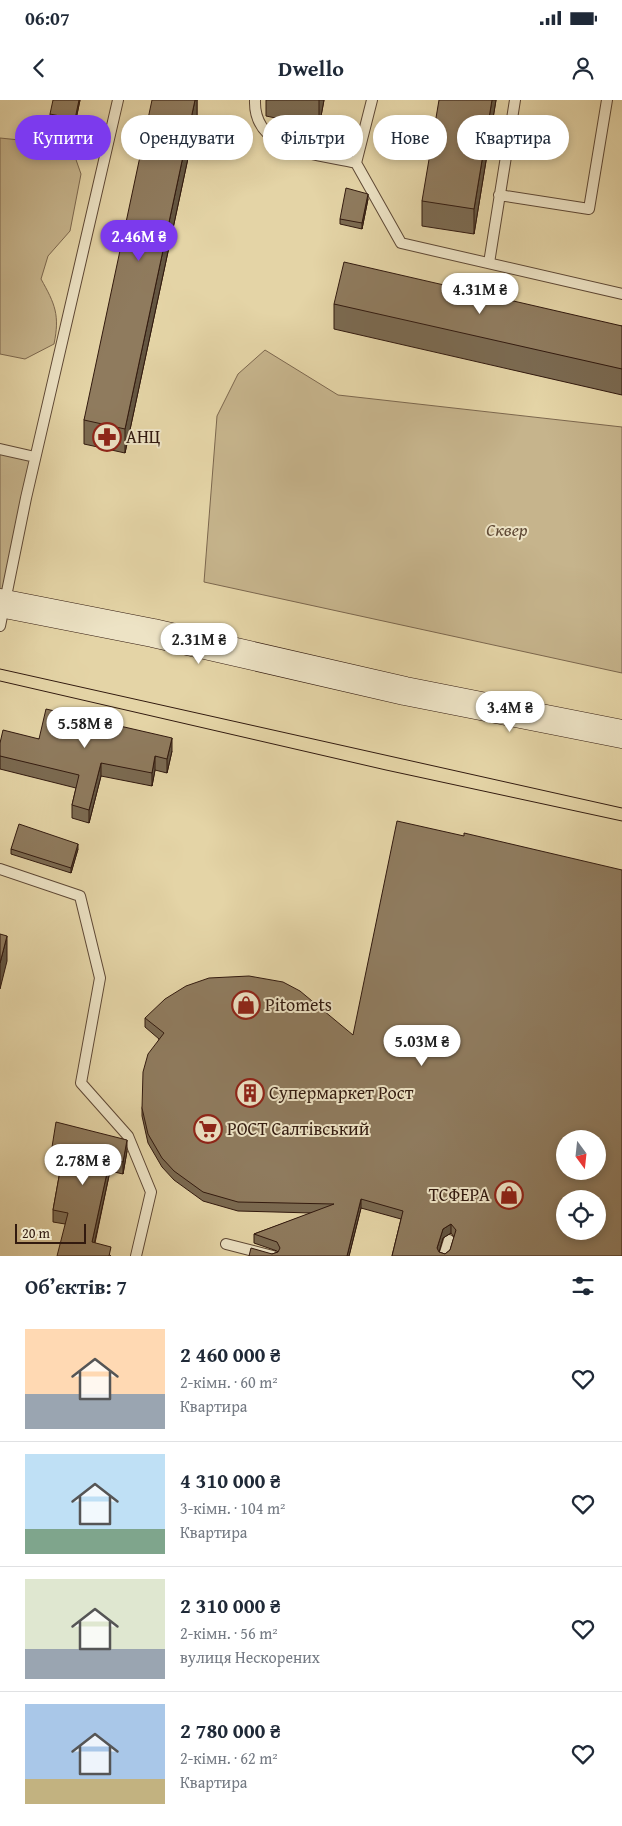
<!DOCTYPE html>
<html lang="uk">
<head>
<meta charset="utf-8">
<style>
  :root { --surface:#fff; --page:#f6f6f7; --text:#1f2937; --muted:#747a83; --line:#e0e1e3; --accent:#7c3aed }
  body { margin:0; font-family:"Gentium Book Plus",serif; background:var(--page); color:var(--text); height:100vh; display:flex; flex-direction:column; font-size:19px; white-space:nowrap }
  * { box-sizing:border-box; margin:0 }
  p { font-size:16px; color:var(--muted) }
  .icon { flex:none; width:28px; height:28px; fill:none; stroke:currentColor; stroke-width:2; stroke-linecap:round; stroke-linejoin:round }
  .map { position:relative; height:1156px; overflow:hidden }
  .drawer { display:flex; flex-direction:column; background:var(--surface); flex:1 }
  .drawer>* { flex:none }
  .guide { position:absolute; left:15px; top:15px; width:592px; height:45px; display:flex; gap:10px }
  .needle { width:32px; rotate:165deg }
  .buttons { position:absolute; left:556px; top:1030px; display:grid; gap:10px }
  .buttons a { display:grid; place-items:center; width:50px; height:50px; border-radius:50%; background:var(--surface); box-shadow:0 2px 8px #0003; font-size:25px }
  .scale { position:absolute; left:15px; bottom:12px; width:71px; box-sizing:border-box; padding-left:5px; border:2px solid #321a0f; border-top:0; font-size:14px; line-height:18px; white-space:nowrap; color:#321a0f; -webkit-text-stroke:4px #ede3c5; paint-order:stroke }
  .price { position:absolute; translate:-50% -42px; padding:0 11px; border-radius:18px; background:#fff; color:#222; font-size:16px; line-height:32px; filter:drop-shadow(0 1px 2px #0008) }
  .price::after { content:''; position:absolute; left:50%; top:30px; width:15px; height:11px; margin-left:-8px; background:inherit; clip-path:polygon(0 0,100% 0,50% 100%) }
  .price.on { background:var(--accent); color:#fff }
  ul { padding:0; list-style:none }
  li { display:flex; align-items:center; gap:15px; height:125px; padding:0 25px }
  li+li { border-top:1px solid var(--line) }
  li span { display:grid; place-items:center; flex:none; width:140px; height:100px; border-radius:0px; color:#555 }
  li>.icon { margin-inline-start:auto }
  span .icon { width:60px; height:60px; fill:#fffc; stroke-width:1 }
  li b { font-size:21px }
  h2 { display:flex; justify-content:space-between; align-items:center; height:60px; padding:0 25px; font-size:21px }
  .tag { padding:0 18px; border-radius:22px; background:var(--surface); box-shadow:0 2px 8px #0003; font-size:18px; line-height:45px }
  .tag.on { background:var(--accent); color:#fff }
  .status { display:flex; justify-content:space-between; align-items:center; height:35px; padding:0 25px; background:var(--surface); direction:ltr }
  .status svg { height:14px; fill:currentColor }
  header { display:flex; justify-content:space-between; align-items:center; height:65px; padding:0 25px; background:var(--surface); font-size:22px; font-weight:800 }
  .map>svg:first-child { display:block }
  .green { fill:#c6b48c; stroke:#7c674e }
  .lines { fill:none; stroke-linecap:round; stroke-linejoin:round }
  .service-casing { stroke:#5e4835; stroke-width:12 }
  .secondary-casing { stroke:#321a0f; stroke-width:29 }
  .service { stroke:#ede3c5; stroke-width:10 }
  .secondary { stroke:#ede3c5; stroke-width:28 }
  .tram { stroke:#321a0f; stroke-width:1 }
  .wall { fill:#7b6a51; stroke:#321a0f; fill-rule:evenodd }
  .shaded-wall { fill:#645642; stroke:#321a0f }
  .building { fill:#8f7b5e; stroke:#321a0f; fill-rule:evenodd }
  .labels { text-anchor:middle; stroke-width:4; stroke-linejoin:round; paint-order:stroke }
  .poi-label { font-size:18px; fill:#321a0f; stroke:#ede3c5; text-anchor:start }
  .park-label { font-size:18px; font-style:italic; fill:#5e4834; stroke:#ede3c5 }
</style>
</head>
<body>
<div class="status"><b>06:07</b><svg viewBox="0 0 49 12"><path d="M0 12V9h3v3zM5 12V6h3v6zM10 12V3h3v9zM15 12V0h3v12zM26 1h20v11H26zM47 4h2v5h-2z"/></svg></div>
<header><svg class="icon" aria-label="back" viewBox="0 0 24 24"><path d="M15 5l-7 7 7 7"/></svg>Dwello<svg class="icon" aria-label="person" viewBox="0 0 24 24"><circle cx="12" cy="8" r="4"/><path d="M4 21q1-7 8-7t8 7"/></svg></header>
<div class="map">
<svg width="622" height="1156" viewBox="0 0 622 1156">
  <rect width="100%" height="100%" fill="#e4d4a6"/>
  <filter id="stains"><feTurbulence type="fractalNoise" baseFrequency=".004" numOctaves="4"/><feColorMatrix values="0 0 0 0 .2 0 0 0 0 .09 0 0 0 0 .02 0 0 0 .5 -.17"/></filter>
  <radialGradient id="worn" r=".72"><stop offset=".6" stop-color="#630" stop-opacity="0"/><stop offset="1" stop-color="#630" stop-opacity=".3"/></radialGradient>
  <!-- green -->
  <path class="green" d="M0,38l49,5 25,11 7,20 -11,57 -22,25 -7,23c14,25 19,36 13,65l-29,15 -25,-5z
    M265,250l73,45 284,32v246l-418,-91 13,-166 21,-42z
    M0,349l35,8 -35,146z"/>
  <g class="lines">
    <defs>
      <path id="service" d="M255,0c-2,52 64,54 101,63l45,80 221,51
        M356,63l16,-63
        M499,95l90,14 18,-109
        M489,163l26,-163
        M0,349l35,8
        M0,526l26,-128 92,-398
        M0,769l80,27 20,82 -19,105 47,53 23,56 -15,64
        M226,1144l47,12
        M444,1156l5,-16"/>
      <path id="secondary" d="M0,503l153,30 252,58 217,43"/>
    </defs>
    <!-- service casing -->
    <use href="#service" class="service-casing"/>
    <!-- secondary casing -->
    <use href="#secondary" class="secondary-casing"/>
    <!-- service -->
    <use href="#service" class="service"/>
    <!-- secondary -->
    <use href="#secondary" class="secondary"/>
    <!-- tram -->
    <path class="tram" d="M0,569l622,139
      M0,581l386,89 236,51"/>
  </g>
  <!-- wall -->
  <path class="wall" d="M80,0l-5,24 -25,-5v-5z
    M197,0v16l-72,337 -41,-9v-24z
    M266,0h58l-5,27 -53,-11z
    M496,0l-22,134 -52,-8v-25z
    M368,99l-6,30 -22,-5v-5z
    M334,204l288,22v69l-288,-66z
    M39,639l133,12 -5,22 -12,-3 -3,16 -51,-10 -12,47 -17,-5v-13l4,-17 -76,-19v-26z
    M11,749h67l-7,24 -60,-19z
    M145,918l208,17 269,221h-230l9,-37 -40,-11 -12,48h-100l23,-2 6,-2 -1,-1 -23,-8v-9l58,-21 -74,-2 -35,-10 -29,-21 -12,-13 -14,-24 -6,-27v-8l17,-69 -14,-12zM451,1133l3,4 -4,13 -5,4 -6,-2v-1l4,-13z
    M52,1047l75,4 -4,23 -13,-3 -15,72 16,13 -46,-32 -12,-2v-12l9,-50 -10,-2z"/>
  <!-- shaded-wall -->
  <path class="shaded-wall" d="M79,0h1l-5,24v-5z
    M195,0h2v16l-72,337v-24z
    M319,0h5l-5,27z
    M492,0h4l-22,134v-25z
    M368,94v5l-6,30v-6z
    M172,638v13l-5,22v-14z
    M155,656v14l-3,16v-13z
    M101,663v13l-12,47v-13z
    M78,744v5l-7,24v-5z
    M7,836v25l-7,28v-26z
    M127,1040v11l-4,23v-12z
    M110,1059v12l-18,83v-12z
    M361,1099v9l-12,48h-2z
    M451,1124v9l-8,5 -5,18 -1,-8 6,-19z"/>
  <!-- building -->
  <path class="building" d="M53,0h26l-4,19 -25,-5z
    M152,0h43l-70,329 -41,-9z
    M439,0h53l-18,109 -52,-8z
    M346,88l22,6 -6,29 -22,-4z
    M344,162l278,64v43l-288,-65z
    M46,609l126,29 -5,21 -12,-3 -3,17 -51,-10 -12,47 -17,-5 7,-30 -79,-19v-13l3,-13 36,9z
    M397,721l67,15v-3l158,37v386h-230l11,-45 -42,-12 -14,57h-98l2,-8 21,6 6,-2 2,-4 -3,-6 -23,-8 80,-30 -96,-2 -35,-10 -29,-21 -12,-13 -14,-24 -6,-26 1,-36 5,-18 16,-21 -19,-15 20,-19 21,-13 23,-8 40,-2 34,6 17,9 53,44zM565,1039h33v32h-33zM565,1099h33v32h-33zM451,1124l5,6 -6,20 -5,4 -6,-2 -2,-4 6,-19z
    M19,724l59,20 -7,24 -60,-19z
    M0,834l7,2 -7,27z
    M56,1022l71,18 -4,22 -13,-3 -18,83 19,5 -2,9h-52l11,-43 -15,-3 11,-61 -12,-2z"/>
  <!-- icons -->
  <defs>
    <symbol id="pharmacy-ring" viewBox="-11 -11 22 22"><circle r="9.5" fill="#ede3c5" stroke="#8f2418" stroke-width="1.5"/><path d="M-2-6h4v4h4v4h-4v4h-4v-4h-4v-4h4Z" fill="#8f2418"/></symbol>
    <symbol id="shop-ring" viewBox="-11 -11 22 22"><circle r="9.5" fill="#ede3c5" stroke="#8f2418" stroke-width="1.5"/><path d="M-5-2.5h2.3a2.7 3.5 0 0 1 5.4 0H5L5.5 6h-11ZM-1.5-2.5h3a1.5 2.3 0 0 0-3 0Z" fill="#8f2418"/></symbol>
    <symbol id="building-ring" viewBox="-11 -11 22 22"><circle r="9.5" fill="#ede3c5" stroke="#8f2418" stroke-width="1.5"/><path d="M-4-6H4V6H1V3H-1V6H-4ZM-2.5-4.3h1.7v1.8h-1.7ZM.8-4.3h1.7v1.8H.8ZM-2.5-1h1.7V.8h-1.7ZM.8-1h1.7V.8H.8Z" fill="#8f2418"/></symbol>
    <symbol id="supermarket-ring" viewBox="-11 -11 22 22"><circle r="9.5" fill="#ede3c5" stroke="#8f2418" stroke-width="1.5"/><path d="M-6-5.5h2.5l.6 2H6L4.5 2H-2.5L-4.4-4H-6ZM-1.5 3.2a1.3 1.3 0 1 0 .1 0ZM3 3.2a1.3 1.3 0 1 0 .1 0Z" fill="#8f2418"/></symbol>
  </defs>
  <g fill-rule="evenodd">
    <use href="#pharmacy-ring" x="91" y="321" width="32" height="32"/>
    <use href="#shop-ring" x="230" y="889" width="32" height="32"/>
    <use href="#building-ring" x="234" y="977" width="32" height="32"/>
    <use href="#supermarket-ring" x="192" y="1013" width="32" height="32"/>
    <use href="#shop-ring" x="493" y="1079" width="32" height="32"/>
  </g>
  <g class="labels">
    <!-- poi labels -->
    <g class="poi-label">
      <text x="126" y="343">АНЦ</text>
      <text x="265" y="911">Pitomets</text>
      <text x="269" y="999">Супермаркет Рост</text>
      <text x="227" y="1035">РОСТ Салтівський</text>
      <text x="490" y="1101" text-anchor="end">ТСФЕРА</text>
    </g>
    <!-- park labels -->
    <g class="park-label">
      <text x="507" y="436">Сквер</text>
    </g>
  </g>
  <rect width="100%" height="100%" filter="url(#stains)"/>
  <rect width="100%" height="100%" fill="url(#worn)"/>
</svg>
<div class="buttons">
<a><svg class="needle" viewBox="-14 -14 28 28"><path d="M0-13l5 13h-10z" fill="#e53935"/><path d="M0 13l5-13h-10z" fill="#747a83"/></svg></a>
<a><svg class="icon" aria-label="locate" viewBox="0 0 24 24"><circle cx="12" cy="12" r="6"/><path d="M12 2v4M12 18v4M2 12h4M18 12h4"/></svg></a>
</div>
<div class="scale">20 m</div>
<b class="price on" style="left:139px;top:162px">2.46M ₴</b>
<b class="price" style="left:480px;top:215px">4.31M ₴</b>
<b class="price" style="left:199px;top:565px">2.31M ₴</b>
<b class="price" style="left:510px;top:633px">3.4M ₴</b>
<b class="price" style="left:85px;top:649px">5.58M ₴</b>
<b class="price" style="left:422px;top:967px">5.03M ₴</b>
<b class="price" style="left:83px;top:1086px">2.78M ₴</b>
<div class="guide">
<a class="tag on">Купити</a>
<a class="tag">Орендувати</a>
<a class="tag">Фільтри</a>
<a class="tag">Нове</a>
<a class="tag">Квартира</a>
</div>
</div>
<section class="drawer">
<h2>Об’єктів: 7<svg class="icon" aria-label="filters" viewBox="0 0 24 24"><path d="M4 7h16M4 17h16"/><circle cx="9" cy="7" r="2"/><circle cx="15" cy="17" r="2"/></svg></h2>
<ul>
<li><span style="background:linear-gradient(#ffd9b3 65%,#9aa5b1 0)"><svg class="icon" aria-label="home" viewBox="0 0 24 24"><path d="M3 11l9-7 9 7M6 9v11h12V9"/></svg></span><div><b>2 460 000 ₴</b><p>2-кімн. · 60 m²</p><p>Квартира</p></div><svg class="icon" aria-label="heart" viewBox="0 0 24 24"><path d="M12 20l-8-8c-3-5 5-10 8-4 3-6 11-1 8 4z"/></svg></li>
<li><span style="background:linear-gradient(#bfe0f5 75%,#7fa58c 0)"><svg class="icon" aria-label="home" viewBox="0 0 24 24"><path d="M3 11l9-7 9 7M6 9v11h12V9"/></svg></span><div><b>4 310 000 ₴</b><p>3-кімн. · 104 m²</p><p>Квартира</p></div><svg class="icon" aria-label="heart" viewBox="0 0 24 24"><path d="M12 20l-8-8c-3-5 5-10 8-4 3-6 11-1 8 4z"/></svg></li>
<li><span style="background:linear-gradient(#dfe7d0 70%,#9aa5b1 0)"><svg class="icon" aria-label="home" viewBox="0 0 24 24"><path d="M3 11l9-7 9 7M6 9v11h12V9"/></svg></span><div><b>2 310 000 ₴</b><p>2-кімн. · 56 m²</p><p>вулиця Нескорених</p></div><svg class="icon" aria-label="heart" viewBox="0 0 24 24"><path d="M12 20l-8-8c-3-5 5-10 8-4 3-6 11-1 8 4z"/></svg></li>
<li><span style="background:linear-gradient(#a9c7e8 75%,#c2b280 0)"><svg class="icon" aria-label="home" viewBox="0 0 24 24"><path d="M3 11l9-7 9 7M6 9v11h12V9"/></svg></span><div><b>2 780 000 ₴</b><p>2-кімн. · 62 m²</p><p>Квартира</p></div><svg class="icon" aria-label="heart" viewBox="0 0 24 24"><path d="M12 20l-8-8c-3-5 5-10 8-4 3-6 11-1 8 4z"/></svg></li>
</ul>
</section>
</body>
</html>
